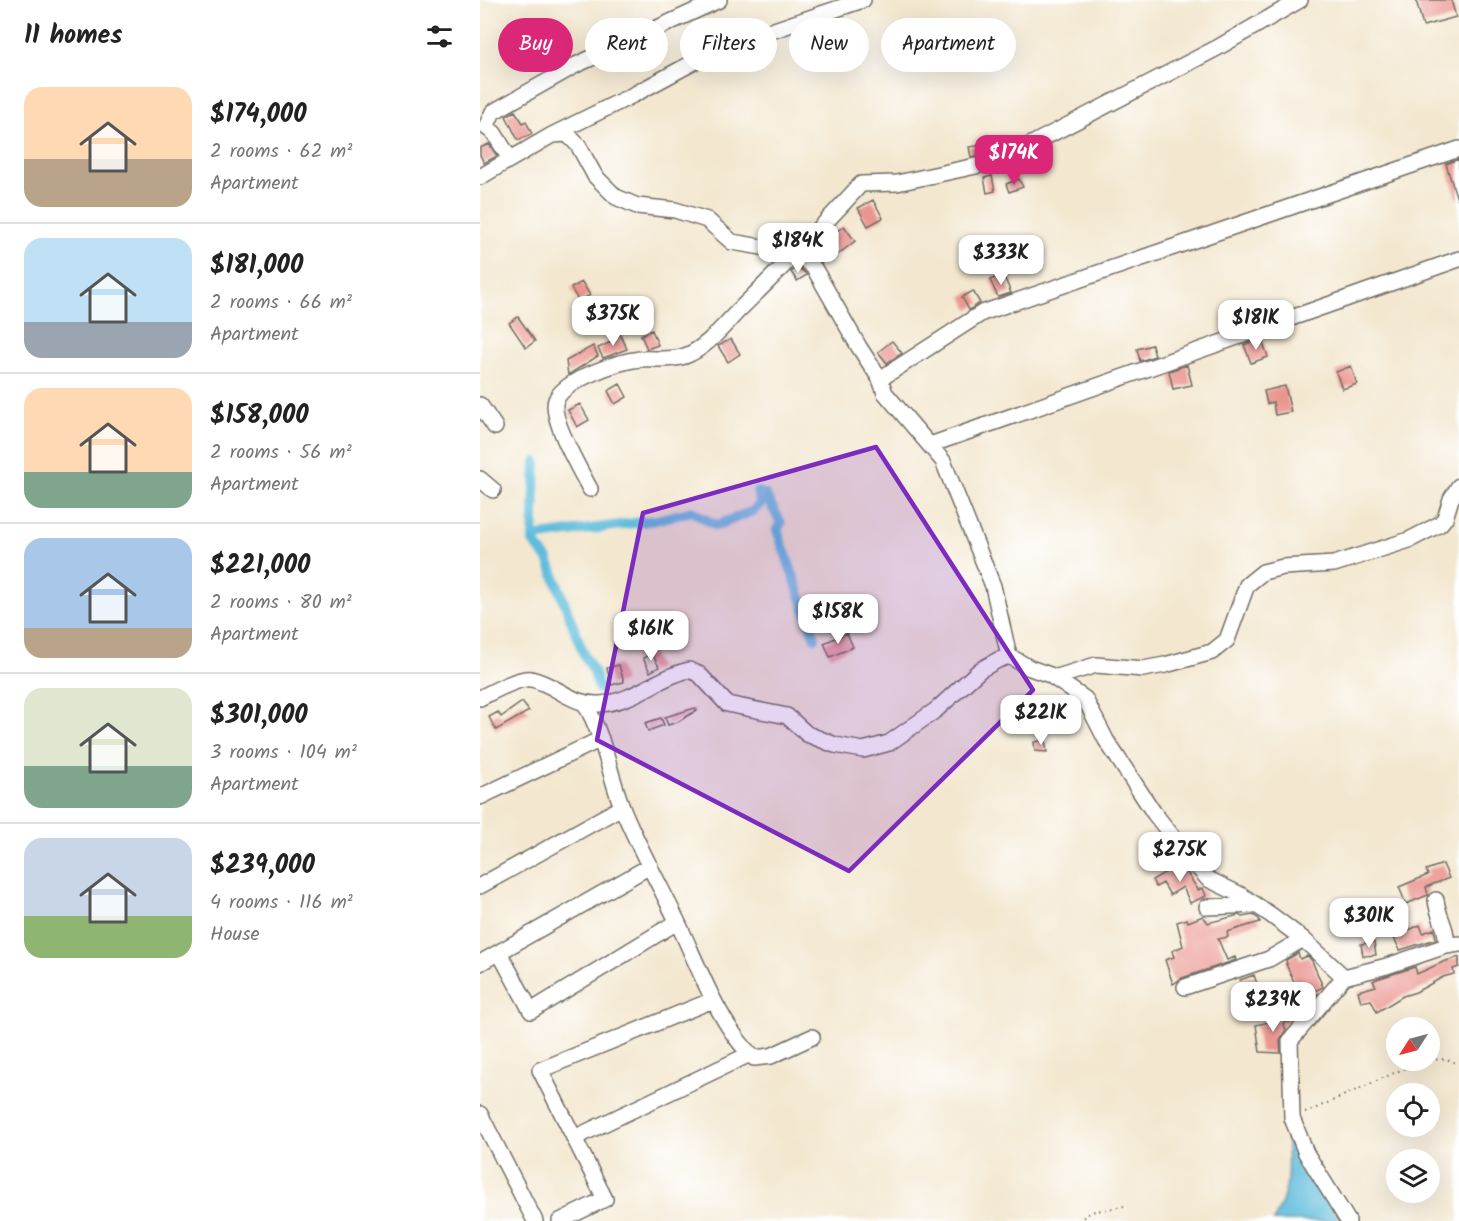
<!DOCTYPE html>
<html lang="en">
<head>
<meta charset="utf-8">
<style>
  :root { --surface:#fff; --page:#f6f6f6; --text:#222; --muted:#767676; --line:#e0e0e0; --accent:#db2777 }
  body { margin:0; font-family:Kalam,sans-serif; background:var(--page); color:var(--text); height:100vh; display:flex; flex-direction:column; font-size:22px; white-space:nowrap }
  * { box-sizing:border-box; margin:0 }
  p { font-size:20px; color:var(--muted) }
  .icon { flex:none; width:33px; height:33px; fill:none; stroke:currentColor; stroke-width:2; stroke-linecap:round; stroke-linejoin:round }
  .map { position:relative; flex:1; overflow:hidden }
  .sheet { display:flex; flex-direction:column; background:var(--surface); width:480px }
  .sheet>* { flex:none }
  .top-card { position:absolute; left:18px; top:18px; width:570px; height:54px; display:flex; gap:12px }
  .needle { width:39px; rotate:234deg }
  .buttons { position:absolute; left:906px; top:1017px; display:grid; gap:12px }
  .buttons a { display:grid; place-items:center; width:54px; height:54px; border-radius:50%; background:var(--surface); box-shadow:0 6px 24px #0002; font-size:30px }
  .price { position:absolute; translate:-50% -51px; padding:0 14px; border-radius:12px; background:#fff; color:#222; font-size:20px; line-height:39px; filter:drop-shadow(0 2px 3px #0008) }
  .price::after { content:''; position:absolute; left:50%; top:36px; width:18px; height:14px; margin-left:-9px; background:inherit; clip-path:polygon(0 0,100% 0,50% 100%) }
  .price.current { background:var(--accent); color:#fff }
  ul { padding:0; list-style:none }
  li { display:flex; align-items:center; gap:18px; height:150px; padding:0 24px }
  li+li { border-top:2px solid var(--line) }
  li span { display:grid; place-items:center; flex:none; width:168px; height:120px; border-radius:18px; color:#555 }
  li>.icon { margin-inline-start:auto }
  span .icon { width:72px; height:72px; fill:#fffc; stroke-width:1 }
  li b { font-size:26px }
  h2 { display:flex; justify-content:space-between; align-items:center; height:72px; padding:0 24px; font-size:26px }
  .tag { padding:0 21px; border-radius:27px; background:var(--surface); box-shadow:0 6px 24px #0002; font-size:21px; line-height:54px }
  .tag.current { background:var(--accent); color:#fff }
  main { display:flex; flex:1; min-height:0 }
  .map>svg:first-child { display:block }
  .water { fill:#5ebcdc; stroke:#447484; stroke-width:1.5 }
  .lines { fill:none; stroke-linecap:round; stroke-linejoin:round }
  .canal { stroke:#5ebcdc; stroke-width:10 }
  .building { fill:#eb9590 }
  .minor-casing { stroke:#716d64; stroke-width:18 }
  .path { stroke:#716d64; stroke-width:2; stroke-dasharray:1.5 4.5; stroke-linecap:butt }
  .minor { stroke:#fff; stroke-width:15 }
  .marked { fill:#7b2cbf; fill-opacity:0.2; stroke:#7b2cbf; stroke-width:4.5; stroke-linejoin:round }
</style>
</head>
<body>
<main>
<section class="sheet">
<h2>11 homes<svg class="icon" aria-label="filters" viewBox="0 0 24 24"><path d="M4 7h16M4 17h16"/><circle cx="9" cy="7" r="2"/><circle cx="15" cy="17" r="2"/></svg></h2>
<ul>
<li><span style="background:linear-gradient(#ffd9b3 60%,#b9a48a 0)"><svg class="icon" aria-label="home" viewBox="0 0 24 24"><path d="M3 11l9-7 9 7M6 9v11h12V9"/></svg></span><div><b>$174,000</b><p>2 rooms · 62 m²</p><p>Apartment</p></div></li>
<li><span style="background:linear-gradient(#bfe0f5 70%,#9aa5b1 0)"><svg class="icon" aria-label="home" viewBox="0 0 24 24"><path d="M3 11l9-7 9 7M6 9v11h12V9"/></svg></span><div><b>$181,000</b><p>2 rooms · 66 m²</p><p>Apartment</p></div></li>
<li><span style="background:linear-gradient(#ffd9b3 70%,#7fa58c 0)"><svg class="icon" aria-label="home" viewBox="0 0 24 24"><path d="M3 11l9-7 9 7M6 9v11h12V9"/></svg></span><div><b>$158,000</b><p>2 rooms · 56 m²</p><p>Apartment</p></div></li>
<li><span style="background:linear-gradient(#a9c7e8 75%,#b9a48a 0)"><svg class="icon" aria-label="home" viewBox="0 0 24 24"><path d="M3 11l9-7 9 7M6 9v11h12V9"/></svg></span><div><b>$221,000</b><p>2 rooms · 80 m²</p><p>Apartment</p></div></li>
<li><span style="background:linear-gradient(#dfe7d0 65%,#7fa58c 0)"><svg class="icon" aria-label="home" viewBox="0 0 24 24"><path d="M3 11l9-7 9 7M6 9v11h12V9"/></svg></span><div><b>$301,000</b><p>3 rooms · 104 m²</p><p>Apartment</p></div></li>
<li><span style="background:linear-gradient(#c9d6e8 65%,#8fb573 0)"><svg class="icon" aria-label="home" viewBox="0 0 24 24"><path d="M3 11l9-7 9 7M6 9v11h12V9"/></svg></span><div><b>$239,000</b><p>4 rooms · 116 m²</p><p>House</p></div></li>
</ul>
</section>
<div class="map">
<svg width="979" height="1221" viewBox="0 0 979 1221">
  <rect width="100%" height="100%" fill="#fff"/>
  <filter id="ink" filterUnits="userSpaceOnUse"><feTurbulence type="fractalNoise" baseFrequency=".0167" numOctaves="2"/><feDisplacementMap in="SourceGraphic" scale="12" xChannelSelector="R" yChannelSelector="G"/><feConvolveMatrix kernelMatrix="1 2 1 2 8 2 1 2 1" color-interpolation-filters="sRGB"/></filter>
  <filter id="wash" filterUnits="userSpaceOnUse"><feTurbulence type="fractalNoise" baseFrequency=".008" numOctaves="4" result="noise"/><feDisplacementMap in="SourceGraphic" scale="24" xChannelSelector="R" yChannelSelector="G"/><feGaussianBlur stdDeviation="1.35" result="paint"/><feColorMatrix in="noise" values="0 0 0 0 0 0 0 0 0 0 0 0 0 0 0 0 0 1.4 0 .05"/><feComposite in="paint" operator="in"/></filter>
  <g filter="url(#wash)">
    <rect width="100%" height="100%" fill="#f3e7cf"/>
    <!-- water -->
    <path class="water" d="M810,1131l49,90h-66c19,-33 14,-51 14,-87z"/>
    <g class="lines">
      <!-- canal -->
      <path class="canal" d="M56,462l-3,80 15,17 36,96 9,15 6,19
        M53,542l7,-6 116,-16 36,-9 23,14 5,-1 33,-13 8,-8 -4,-11 8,2 16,29 -4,7 38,108"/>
    </g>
    <g id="blocks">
      <!-- building -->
      <path class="building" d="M936,0h35l5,17 -33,9z
        M35,111l8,12 3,-2 6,13 -14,6 -12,-24z
        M9,144l8,12 -13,7 -4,-8v-7z
        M502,145l2,9 -13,3 -2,-10z
        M979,159v40h-2l-11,-35z
        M512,176l3,15 -8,2 -3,-15z
        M539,179l4,8 -14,5 -3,-8z
        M393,200l10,18 -15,8 -10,-18z
        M364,226l11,15 -18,14 -11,-16z
        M318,267l9,8 -10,6 -6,-9z
        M523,274l8,19 -13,4 -8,-17z
        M102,282l8,13 -11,7 -8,-14z
        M493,291l7,12 -11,7 -7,-13z
        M38,317l17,24 -9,7 -17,-25z
        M172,330l6,15 -11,4 -6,-14z
        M140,334l7,15 -24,9 -5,-10 15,-7 -1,-3z
        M251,339l9,15 -12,8 -10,-16z
        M782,339l6,18 -17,6 -7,-18z
        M412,341l10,12 -15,10 -9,-11z
        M672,345l3,11 -15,5 -3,-12z
        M113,346l5,10 -30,19 -2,-14z
        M707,365l5,20 -19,4 -4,-18z
        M871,366l6,18 -15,5 -6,-17z
        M140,384l7,13 -12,7 -7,-13z
        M805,386l6,26 -16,3 -2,-13 -6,2 -3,-13z
        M100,404l9,16 -12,7 -9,-17z
        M367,633l6,14 -23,10 -6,-14z
        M172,653l7,14 -9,5 -7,-14z
        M139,665l5,17 -13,3 -4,-17z
        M42,702l7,9 -33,19 -7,-13 9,-5 3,5z
        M215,708l2,2 -19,12 -10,3 -3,-8z
        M181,718l3,7 -16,6 -3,-8z
        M565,740l2,12 -12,-1 -1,-9z
        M701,863l17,27 5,-2 3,8 -16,7 -7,-16 -13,8 -7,-12 -7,4 -4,-7z
        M963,864l6,14 -23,9 2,8 -22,9 -7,-17 29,-12 -2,-5z
        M759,915l3,2 11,-2 6,4 1,3 -33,10 1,5 -10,2 9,21 8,-3 1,3 -54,18 -9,6 -8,-24 9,-3 -2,-6 11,-5 -6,-24 10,-3 1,3 15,-6 5,7z
        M927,924l2,6 11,-5 3,8 11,-4 2,10 -36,11 -6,-12 8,-4 -3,-7z
        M894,942l2,13 -13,1 -2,-12z
        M818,953l2,6 8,-3 4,5 11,26 -8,4 2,3 -12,12 -19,-42h1l-1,-4z
        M979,957v10l-6,2 1,5 -11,3 -27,15 -13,4 -26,16 -6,-12 -10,2 -3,-11 18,-5 -3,-5 4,-2 38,-12 2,7 26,-12z
        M774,975l3,9 -13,5 -4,-9z
        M807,1005l4,16 -8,2 3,7 -6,10 1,13 -21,-1 -4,-27 26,-6 -4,-12z"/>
    </g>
  </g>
  <g filter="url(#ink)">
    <use href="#blocks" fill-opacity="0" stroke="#716d64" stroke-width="1.5"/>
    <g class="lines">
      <defs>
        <path id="minor" d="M72,135l15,-1 11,11 17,31 21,21 21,9 38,4 32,10 25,22 65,11 17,15 45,79 21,32 5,14 58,68 50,125 16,70 21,12 20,7 35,24 21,41 48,73 33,42 21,24 33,16 30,20 32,24 41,38
          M30,159l-16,-26 -8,-6 7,-15 83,-47 143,-65
          M0,177l72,-42 81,-40 85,-46 145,-49
          M400,379l102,-66 477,-164
          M0,405l15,22
          M450,445l529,-186
          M0,479l13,11
          M110,489c-9,-17 -41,-72 -34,-89 8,-20 63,-39 84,-41 15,-1 31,2 45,-3 22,-8 40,-32 55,-47 42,-41 82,-82 121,-125l36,-1 102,-22 218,-113 83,-48
          M574,678l42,-13 47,4 22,-4 47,-13 15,-12 20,-55 16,-13 20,-5 51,-3 75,-24 31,-16 5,-6 6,-19 8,-13
          M0,698c12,-6 39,-21 51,-19 25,5 41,27 69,25 34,-2 57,-27 89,-34l10,4 28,30 60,12 20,18 28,11 28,5 26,-7 47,-33 44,-40 18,-10 11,-4
          M105,704c19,32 24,69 37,103 16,40 38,78 56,116 20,42 42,104 76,135l17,-2 41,-19
          M0,797l121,-58
          M0,886l142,-79
          M956,900c2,18 12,27 10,46
          M727,907l49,-2
          M19,952l32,59 146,-89
          M0,963l170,-97
          M705,987l84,-28 34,-20
          M0,1114l55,107
          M94,1138l176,-84
          M80,1221l45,-22 -65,-129 173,-70
          M868,1221l-42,-68 -14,-35 -2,-77 54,-64 43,-11 59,-20 13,-2"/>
      </defs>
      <!-- minor casing -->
      <use href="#minor" class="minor-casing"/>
      <!-- path -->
      <path class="path" d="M950,1060l16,-1 13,5
        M825,1113l107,-48 15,-5
        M598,1221l13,-9 33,-6"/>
      <!-- minor -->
      <use href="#minor" class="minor"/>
    </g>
  </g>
  <!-- marked area -->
  <path class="marked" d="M396,447l157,243 -184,181 -252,-131 46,-227z"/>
</svg>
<div class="buttons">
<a><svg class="needle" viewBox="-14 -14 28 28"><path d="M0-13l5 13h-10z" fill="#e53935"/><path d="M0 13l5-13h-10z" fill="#767676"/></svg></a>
<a><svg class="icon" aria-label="locate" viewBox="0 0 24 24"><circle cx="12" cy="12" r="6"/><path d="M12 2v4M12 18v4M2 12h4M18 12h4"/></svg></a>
<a><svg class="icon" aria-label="layers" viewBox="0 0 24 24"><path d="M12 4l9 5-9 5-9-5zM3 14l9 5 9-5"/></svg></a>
</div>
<b class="price current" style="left:534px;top:186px">$174K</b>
<b class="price" style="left:318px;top:274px">$184K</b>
<b class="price" style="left:521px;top:286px">$333K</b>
<b class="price" style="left:133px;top:347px">$375K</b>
<b class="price" style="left:776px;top:351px">$181K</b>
<b class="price" style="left:358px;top:645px">$158K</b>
<b class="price" style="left:171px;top:662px">$161K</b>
<b class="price" style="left:561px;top:746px">$221K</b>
<b class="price" style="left:700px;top:883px">$275K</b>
<b class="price" style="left:889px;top:949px">$301K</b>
<b class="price" style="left:793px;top:1033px">$239K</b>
<div class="top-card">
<a class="tag current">Buy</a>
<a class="tag">Rent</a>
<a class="tag">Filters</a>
<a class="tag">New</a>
<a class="tag">Apartment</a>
</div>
</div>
</main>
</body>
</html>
